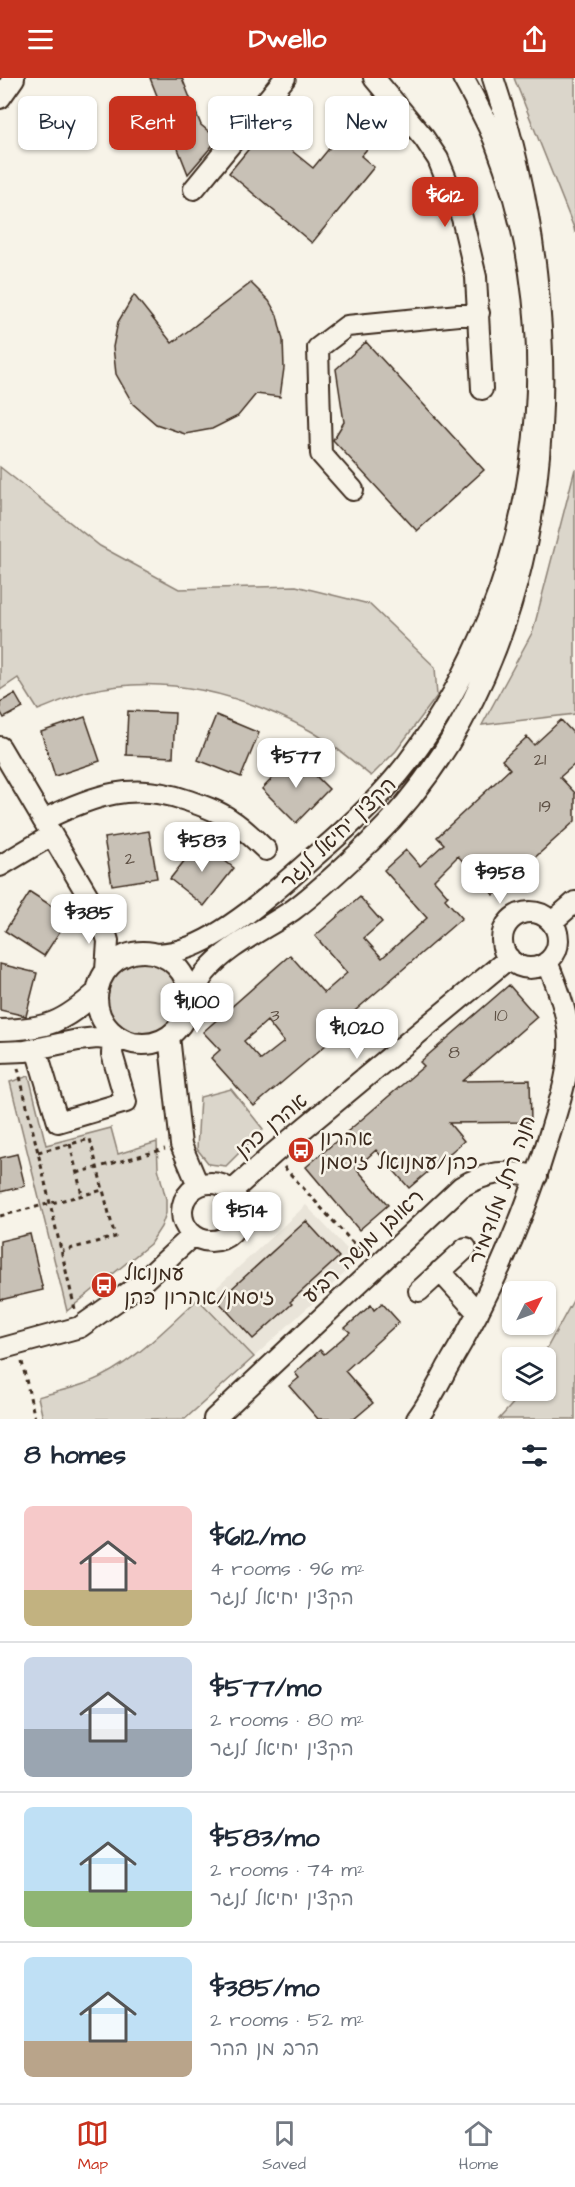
<!DOCTYPE html>
<html lang="en">
<head>
<meta charset="utf-8">
<style>
  :root { --surface:#fff; --page:#f6f6f7; --text:#1f2937; --muted:#747a83; --line:#e0e1e3; --accent:#c8321e }
  body { margin:0; font-family:"Architects Daughter","Playpen Sans Hebrew",sans-serif; background:var(--page); color:var(--text); height:100vh; display:flex; flex-direction:column; font-size:22px; white-space:nowrap }
  * { box-sizing:border-box; margin:0 }
  p { font-size:20px; color:var(--muted) }
  .icon { flex:none; width:33px; height:33px; fill:none; stroke:currentColor; stroke-width:2; stroke-linecap:round; stroke-linejoin:round }
  .map { position:relative; height:1341px; overflow:hidden }
  .drawer { display:flex; flex-direction:column; background:var(--surface); flex:1 }
  .drawer>* { flex:none }
  .top-card { position:absolute; left:18px; top:18px; width:540px; height:54px; display:flex; gap:12px }
  .needle { width:39px; rotate:48deg }
  .tools { position:absolute; left:502px; top:1203px; display:grid; gap:12px }
  .tools a { display:grid; place-items:center; width:54px; height:54px; border-radius:9px; background:var(--surface); box-shadow:0 2px 4px #0004; font-size:30px }
  .price { position:absolute; translate:-50% -51px; padding:0 14px; border-radius:12px; background:#fff; color:#222; font-size:20px; line-height:39px; filter:drop-shadow(0 2px 3px #0008) }
  .price::after { content:''; position:absolute; left:50%; top:36px; width:18px; height:14px; margin-left:-9px; background:inherit; clip-path:polygon(0 0,100% 0,50% 100%) }
  .price.active { background:var(--accent); color:#fff }
  ul { padding:0; list-style:none }
  li { display:flex; align-items:center; gap:18px; height:150px; padding:0 24px }
  li+li { border-top:2px solid var(--line) }
  li span { display:grid; place-items:center; flex:none; width:168px; height:120px; border-radius:9px; color:#555 }
  li>.icon { margin-inline-start:auto }
  span .icon { width:72px; height:72px; fill:#fffc; stroke-width:1 }
  li b { font-size:26px }
  h2 { display:flex; justify-content:space-between; align-items:center; height:72px; padding:0 24px; font-size:26px }
  .pill { padding:0 21px; border-radius:9px; background:var(--surface); box-shadow:0 2px 4px #0004; font-size:21px; line-height:54px }
  .pill.active { background:var(--accent); color:#fff }
  header { display:flex; justify-content:space-between; align-items:center; height:78px; padding:0 24px; background:var(--accent); color:#fff; font-size:27px; font-weight:700 }
  .menu { display:flex; justify-content:space-around; align-items:center; height:84px; border-top:2px solid var(--line); background:var(--surface); font-size:16px; color:var(--muted) }
  .menu a { display:grid; justify-items:center; gap:3px }
  .menu .active { color:var(--accent) }
  .map>svg:first-child { display:block }
  .built { fill:#e9e4d9 }
  .green { fill:#dbd6cb; stroke:#8b8074; stroke-width:1.5 }
  .building { fill:#c8c1b6; stroke:#3b2a1e; stroke-width:1.5; fill-rule:evenodd }
  .lines { fill:none; stroke-linecap:round; stroke-linejoin:round }
  .minor-casing { stroke:#3b2a1e; stroke-width:24 }
  .path { stroke:#3b2a1e; stroke-width:3; stroke-dasharray:4.5 4.5; stroke-linecap:butt }
  .minor { stroke:#f7f3e8; stroke-width:20 }
  .labels { text-anchor:middle; stroke-width:5; stroke-linejoin:round; paint-order:stroke }
  .number-label { font-size:18px; fill:#5e5044 }
  .street-label { font-size:21px; fill:#3b2a1e; stroke:#f7f3e8 }
  .poi-label { font-size:21px; fill:#3b2a1e; stroke:#f7f3e8; text-anchor:start }
</style>
</head>
<body>
<header><svg class="icon" aria-label="menu" viewBox="0 0 24 24"><path d="M4 6h16M4 12h16M4 18h16"/></svg>Dwello<svg class="icon" aria-label="share" viewBox="0 0 24 24"><path d="M12 15V3M7 8l5-5 5 5M5 13v7h14v-7"/></svg></header>
<div class="map">
<svg width="575" height="1341" viewBox="0 0 575 1341">
  <rect width="100%" height="100%" fill="#f7f3e8"/>
  <filter id="ink" filterUnits="userSpaceOnUse"><feTurbulence type="fractalNoise" baseFrequency=".0167" numOctaves="2"/><feDisplacementMap in="SourceGraphic" scale="12" xChannelSelector="R" yChannelSelector="G"/><feConvolveMatrix kernelMatrix="1 2 1 2 8 2 1 2 1" color-interpolation-filters="sRGB"/></filter>
  <g filter="url(#ink)">
    <!-- built -->
    <path class="built" d="M306,1127l52,56 -104,96 -52,-56z"/>
    <!-- green -->
    <path class="green" d="M514,0h61v155l-1,-5z
      M0,389l100,79 79,43 117,-3 73,18 66,63 2,29 -41,55 -25,25c-20,-16 -40,-34 -62,-46 -68,-36 -144,-57 -220,-39 -17,4 -34,13 -51,19l-20,-32 -18,12z
      M575,391v245l-93,11 51,-94z
      M104 920a39 39 0 1 1 78 0a39 39 0 1 1-78 0Z
      M29,998l17,69 65,-17 7,26 39,-12 1,26 8,31v14l-5,14 -11,17 -83,67 -57,-229z
      M231,1011l32,40 -37,37 -17,-2 -12,-15 3,-52z
      M575,1219v122h-76l25,-28 22,-1v-32l-4,-1z
      M198,1221l56,58 -69,62h-142l-5,-22c16,-5 33,-8 49,-14 44,-17 77,-53 111,-84z"/>
    <!-- building -->
    <path class="building" d="M150,0h32l19,47 17,14 -30,35z
      M351,44l23,19 -13,15 13,11 -62,76 -83,-70 36,-44 48,39z
      M251,205l18,18 8,14 6,25 1,28 -4,29 -24,-3 -18,22 -26,13 -27,5 -29,-10 -23,-20 -17,-30 -3,-27 5,-25 16,-27 38,48z
      M366,264l118,128 -67,61 -84,-91 11,-18 -8,-53z
      M15,616l8,14 -19,10 -4,-7v-9z
      M128,633l47,2 -2,44 -47,-2z
      M216,637l43,18 -18,44 -43,-17z
      M85,639l15,44 -45,15 -14,-44z
      M561,642l14,15v29l-15,13 15,16v28l-81,74 -36,-39 -24,24 14,16 -3,3 17,19 -113,98 -20,18 4,5 -79,67 -43,-48 9,-8 -17,-18 87,-77 34,38 23,-20 -32,-37 45,-39 22,25 -18,16 18,20 45,-40 -43,-48 22,-20 14,16 24,-22 -7,-7 73,-68 -8,-9 25,-23 7,8zM267,943l17,21 -23,18 -17,-19z
      M295,677l34,34 -33,34 -34,-34z
      M149,753l8,47 -45,7 -8,-47z
      M200,763l34,27 -30,38 -34,-27z
      M30,814l39,25 -25,39 -39,-25z
      M0,886l37,9 -11,43 -26,-6z
      M509,907l28,32 -74,64 67,-1 1,42 -82,1 15,18 -55,47 -33,-38 -20,18 32,37 -29,25 -53,-63 118,-101 -4,-4z
      M17,1076l8,32 -25,6v-34z
      M306,1143l33,36 -49,45 2,2 -39,35 -35,-38z
      M30,1156l13,56 -43,10v-59z
      M382,1225l17,19 -54,49 28,32 -19,16h-36l-29,-33 10,-8 -4,-5 25,-23 4,4 26,-22 -5,-4 26,-23 3,5z"/>
    <g class="lines">
      <defs>
        <path id="minor" d="M374,0l50,60 14,21 24,59 14,59 6,112
          M0,20l14,-20
          M194,111l91,-111
          M353,412l-32,-36 -3,-106 29,-22 132,-13
          M0,669l101,171 7,23 -2,29
          M43,742c51,-25 90,-39 146,-19 14,5 30,10 42,19 13,8 24,20 35,30
          M0,788l52,-31
          M502 862a28 28 0 1 1 56 0a28 28 0 1 1-56 0Z
          M552,844l23,-20
          M97 920a46 46 0 1 1 92 0a46 46 0 1 1-92 0Z
          M158,876c9,-1 18,-2 26,-5 43,-13 98,-64 132,-94 33,-28 66,-59 92,-93 132,-176 167,-418 86,-623 -9,-21 -20,-41 -31,-61
          M188,929c5,-11 10,-25 17,-34 23,-28 59,-43 88,-63 27,-20 53,-45 77,-68 198,-192 205,-520 123,-764
          M0,952c47,-1 63,-7 98,-39
          M169,958l12,109 17,40
          M36,971l22,73 68,-20 -14,-48 1,-15
          M0,974l25,-1 53,-11 19,-2 28,3
          M182 1134a29 29 0 1 1 58 0a29 29 0 1 1-58 0Z
          M232,1113l41,-37 236,-196
          M440,1193l38,42
          M419,1213l47,-43
          M0,1271l80,-22 58,-41 55,-51
          M214,1341l247,-232c28,-16 44,-17 76,-11
          M417,1341c12,-16 21,-34 30,-51 45,-75 79,-154 104,-238 9,-30 20,-62 18,-94 -2,-25 -12,-51 -22,-74"/>
      </defs>
      <!-- minor casing -->
      <use href="#minor" class="minor-casing"/>
      <!-- path -->
      <path class="path" d="M18,990l57,241
        M70,1066l12,51
        M38,1074l52,-13 25,98 -53,14
        M284,1089l80,88
        M77,1095l88,-24
        M0,1138l103,-26
        M22,1284l13,57"/>
      <!-- minor -->
      <use href="#minor" class="minor"/>
    </g>
  </g>
  <!-- icons -->
  <defs>
    <symbol id="bus-disc" viewBox="-11 -11 22 22"><circle r="9.5" fill="#c8321e" stroke="#f7f3e8"/><path d="M-5-6H5V4H4V6H2V4H-2V6H-4V4H-5ZM-3.5-4V0h7V-4ZM-3.5 1.2v1.5H-2V1.2ZM2 1.2v1.5H3.5V1.2Z" fill="#fff"/></symbol>
  </defs>
  <g fill-rule="evenodd">
    <use href="#bus-disc" x="286" y="1057" width="30" height="30"/>
    <use href="#bus-disc" x="89" y="1192" width="30" height="30"/>
  </g>
  <g class="labels">
    <!-- number labels -->
    <g class="number-label">
      <text x="540" y="687">21</text>
      <text x="545" y="734">19</text>
      <text x="130" y="786">2</text>
      <text x="275" y="943">3</text>
      <text x="501" y="943">10</text>
      <text x="454" y="980">8</text>
    </g>
    <!-- street labels -->
    <g class="street-label">
      <text transform="translate(338 755) rotate(-44)" y="7">הקצין יחיאל לנגר</text>
      <text transform="translate(271 1047) rotate(-40)" y="7">אהרן כהן</text>
      <text transform="translate(502 1112) rotate(-70)" y="7">חנה רחל מלודמיר</text>
      <text transform="translate(363 1168) rotate(-43)" y="7">ראובן מנשה רביע</text>
    </g>
    <!-- poi labels -->
    <g class="poi-label">
      <text x="320" y="1067">אהרון<tspan x="320" dy="24">כהן/עמנואל זיסמן</tspan></text>
      <text x="124" y="1202">עמנואל<tspan x="124" dy="24">זיסמן/אהרון כהן</tspan></text>
    </g>
  </g>
</svg>
<div class="tools">
<a><svg class="needle" viewBox="-14 -14 28 28"><path d="M0-13l5 13h-10z" fill="#e53935"/><path d="M0 13l5-13h-10z" fill="#747a83"/></svg></a>
<a><svg class="icon" aria-label="layers" viewBox="0 0 24 24"><path d="M12 4l9 5-9 5-9-5zM3 14l9 5 9-5"/></svg></a>
</div>
<b class="price active" style="left:445px;top:150px">$612</b>
<b class="price" style="left:296px;top:711px">$577</b>
<b class="price" style="left:202px;top:795px">$583</b>
<b class="price" style="left:500px;top:827px">$958</b>
<b class="price" style="left:89px;top:867px">$385</b>
<b class="price" style="left:197px;top:956px">$1,100</b>
<b class="price" style="left:357px;top:982px">$1,020</b>
<b class="price" style="left:247px;top:1165px">$514</b>
<div class="top-card">
<a class="pill">Buy</a>
<a class="pill active">Rent</a>
<a class="pill">Filters</a>
<a class="pill">New</a>
</div>
</div>
<section class="drawer">
<h2>8 homes<svg class="icon" aria-label="filters" viewBox="0 0 24 24"><path d="M4 7h16M4 17h16"/><circle cx="9" cy="7" r="2"/><circle cx="15" cy="17" r="2"/></svg></h2>
<ul>
<li><span style="background:linear-gradient(#f6c9c9 70%,#c2b280 0)"><svg class="icon" aria-label="home" viewBox="0 0 24 24"><path d="M3 11l9-7 9 7M6 9v11h12V9"/></svg></span><div><b>$612/mo</b><p>4 rooms · 96 m²</p><p>הקצין יחיאל לנגר</p></div></li>
<li><span style="background:linear-gradient(#c9d6e8 60%,#9aa5b1 0)"><svg class="icon" aria-label="home" viewBox="0 0 24 24"><path d="M3 11l9-7 9 7M6 9v11h12V9"/></svg></span><div><b>$577/mo</b><p>2 rooms · 80 m²</p><p>הקצין יחיאל לנגר</p></div></li>
<li><span style="background:linear-gradient(#bfe0f5 70%,#8fb573 0)"><svg class="icon" aria-label="home" viewBox="0 0 24 24"><path d="M3 11l9-7 9 7M6 9v11h12V9"/></svg></span><div><b>$583/mo</b><p>2 rooms · 74 m²</p><p>הקצין יחיאל לנגר</p></div></li>
<li><span style="background:linear-gradient(#bfe0f5 70%,#b9a48a 0)"><svg class="icon" aria-label="home" viewBox="0 0 24 24"><path d="M3 11l9-7 9 7M6 9v11h12V9"/></svg></span><div><b>$385/mo</b><p>2 rooms · 52 m²</p><p>הרב מן ההר</p></div></li>
</ul>
</section>
<nav class="menu">
<a class="active"><svg class="icon" aria-label="map" viewBox="0 0 24 24"><path d="M3 6l6-2 6 2 6-2v14l-6 2-6-2-6 2zM9 4v14M15 6v14"/></svg>Map</a>
<a><svg class="icon" aria-label="saved" viewBox="0 0 24 24"><path d="M7 4h10v16l-5-4-5 4z"/></svg>Saved</a>
<a><svg class="icon" aria-label="home" viewBox="0 0 24 24"><path d="M3 11l9-7 9 7M6 9v11h12V9"/></svg>Home</a>
</nav>
</body>
</html>
